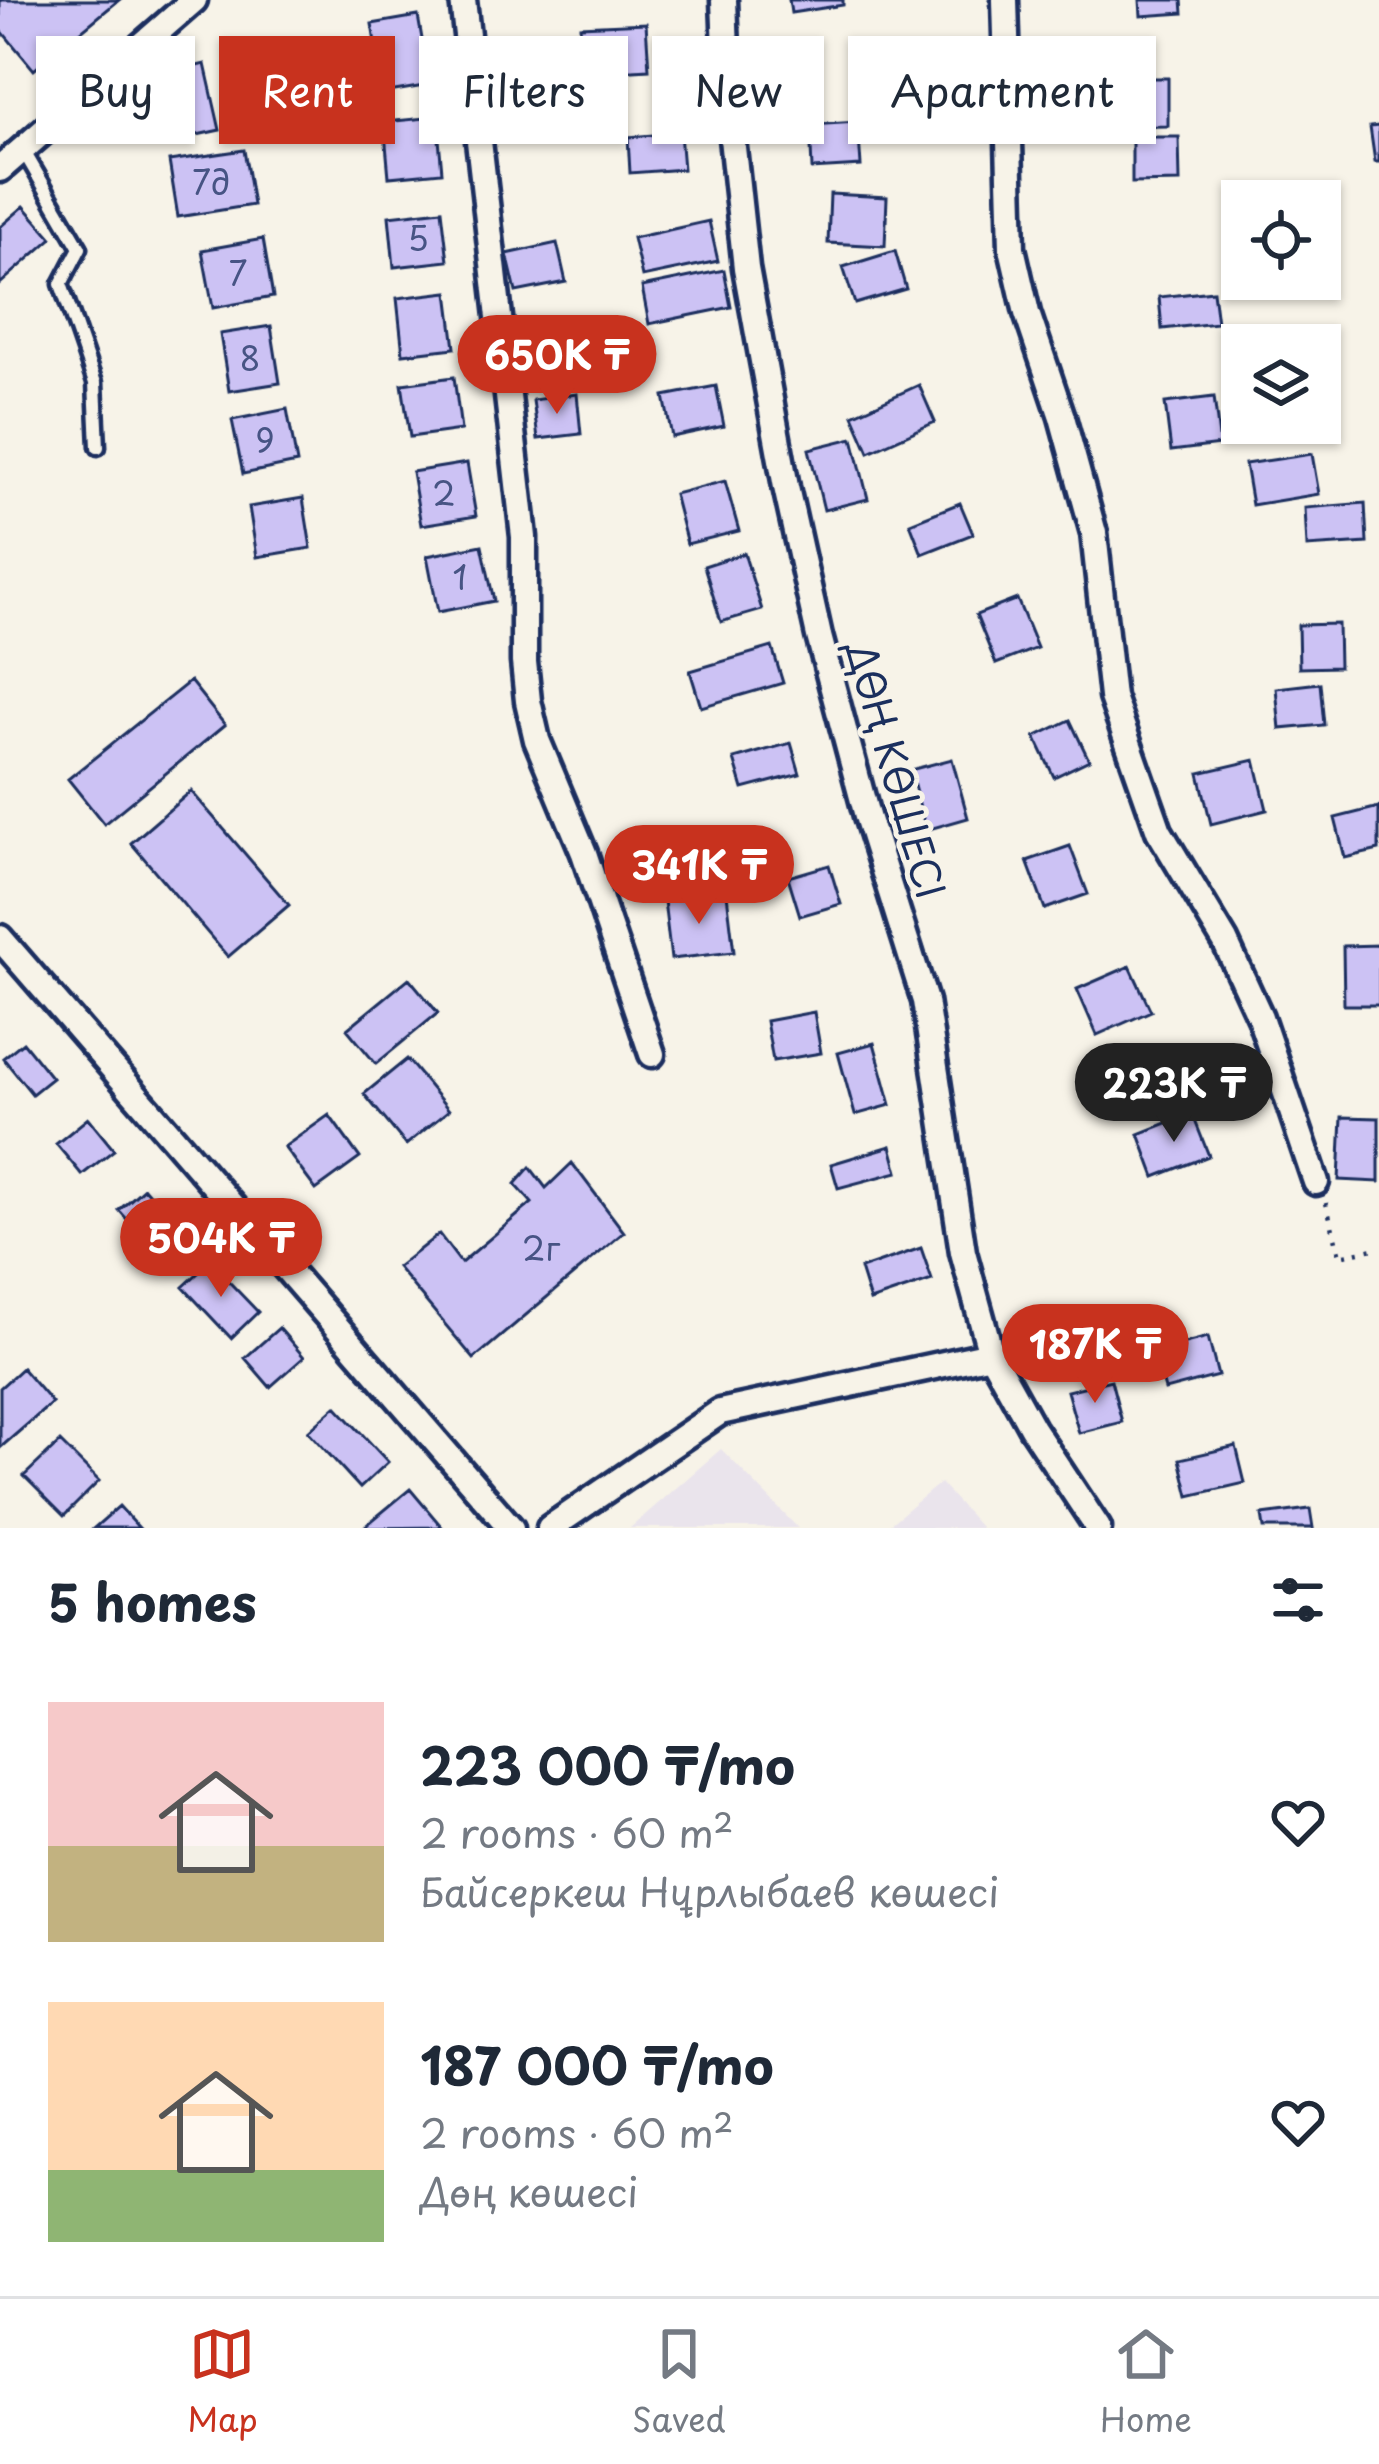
<!DOCTYPE html>
<html lang="en">
<head>
<meta charset="utf-8">
<style>
  :root { --surface:#fff; --page:#f2f2f3; --text:#1f2937; --muted:#747a83; --line:#e0e1e3; --accent:#c8321e }
  body { margin:0; font-family:"Playpen Sans",sans-serif; background:var(--page); color:var(--text); height:100vh; display:flex; flex-direction:column; font-size:45px; white-space:nowrap }
  * { box-sizing:border-box; margin:0 }
  p { font-size:39px; color:var(--muted) }
  .icon { flex:none; width:66px; height:66px; fill:none; stroke:currentColor; stroke-width:2; stroke-linecap:round; stroke-linejoin:round }
  .map { position:relative; height:1528px; overflow:hidden }
  .drawer { display:flex; flex-direction:column; background:var(--surface); flex:1 }
  .drawer>* { flex:none }
  .hud { position:absolute; left:36px; top:36px; width:1308px; height:108px; display:flex; gap:24px }
  .controls { position:absolute; left:1221px; top:180px; display:grid; gap:24px }
  .controls a { display:grid; place-items:center; width:120px; height:120px; border-radius:0px; background:var(--surface); box-shadow:0 3px 9px #0004; font-size:60px }
  .price { position:absolute; translate:-50% -102px; padding:0 27px; border-radius:42px; background:var(--accent); color:#fff; font-size:39px; line-height:78px; filter:drop-shadow(0 3px 6px #0008) }
  .price::after { content:''; position:absolute; left:50%; top:72px; width:36px; height:27px; margin-left:-18px; background:inherit; clip-path:polygon(0 0,100% 0,50% 100%) }
  .price.selected { background:#222; color:#fff }
  ul { padding:0; list-style:none }
  li { display:flex; align-items:center; gap:36px; height:300px; padding:0 48px }
  li span { display:grid; place-items:center; flex:none; width:336px; height:240px; border-radius:0px; color:#555 }
  li>.icon { margin-inline-start:auto }
  span .icon { width:144px; height:144px; fill:#fffc; stroke-width:1 }
  li b { font-size:51px }
  h2 { display:flex; justify-content:space-between; align-items:center; height:144px; padding:0 48px; font-size:51px }
  .pill { padding:0 42px; border-radius:0px; background:var(--surface); box-shadow:0 3px 9px #0004; font-size:42px; line-height:108px }
  .pill.selected { background:var(--accent); color:#fff }
  .tab-bar { display:flex; justify-content:space-around; align-items:center; height:168px; border-top:3px solid var(--line); background:var(--surface); font-size:33px; color:var(--muted) }
  .tab-bar a { display:grid; justify-items:center; gap:6px }
  .tab-bar .selected { color:var(--accent) }
  .map>svg:first-child { display:block }
  .built { fill:#eae4ec }
  .building { fill:#ccc2f4; stroke:#1b2f5e; stroke-width:3 }
  .lines { fill:none; stroke-linecap:round; stroke-linejoin:round }
  .lane-casing { stroke:#1b2f5e; stroke-width:21 }
  .street-casing { stroke:#1b2f5e; stroke-width:33 }
  .path { stroke:#1b2f5e; stroke-width:4.5; stroke-dasharray:3 9; stroke-linecap:butt }
  .lane { stroke:#f7f3e8; stroke-width:12 }
  .street { stroke:#f7f3e8; stroke-width:24 }
  .labels { text-anchor:middle; stroke-width:10; stroke-linejoin:round; paint-order:stroke }
  .number-label { font-size:33px; fill:#475484 }
  .street-label { font-size:39px; fill:#1b2f5e; stroke:#f7f3e8 }
</style>
</head>
<body>
<div class="map">
<svg width="1379" height="1528" viewBox="0 0 1379 1528">
  <rect width="100%" height="100%" fill="#f7f3e8"/>
  <filter id="ink" filterUnits="userSpaceOnUse"><feTurbulence type="fractalNoise" baseFrequency=".00833" numOctaves="2"/><feDisplacementMap in="SourceGraphic" scale="24" xChannelSelector="R" yChannelSelector="G"/><feConvolveMatrix kernelMatrix="1 2 1 2 8 2 1 2 1" color-interpolation-filters="sRGB"/></filter>
  <g filter="url(#ink)">
    <!-- built -->
    <path class="built" d="M721,1449l77,79h-168z
      M940,1483l41,45h-96z"/>
    <!-- building -->
    <path class="building" d="M0,0h119l-85,70 -34,-41z
      M789,0h54v5l-52,8z
      M1140,0h42l1,13 -42,3z
      M418,16l12,69 -47,8 -11,-69z
      M646,23l3,46 -66,4 -3,-47z
      M205,64l15,66 -46,10 -16,-65z
      M1109,78h59v48l-59,1z
      M437,117l5,55 -53,5 -5,-55z
      M858,122l3,44 -49,3 -2,-44z
      M1379,126v36h-4l-5,-35z
      M680,133l3,36 -53,4 -2,-36z
      M1132,137h47l1,45 -48,1z
      M244,150l9,55 -75,12 -9,-56z
      M830,194l57,3 -2,49 -57,-3z
      M24,206l28,32 -52,46v-57z
      M442,210l6,51 -54,6 -5,-51z
      M709,221l9,40 -76,16 -9,-39z
      M263,239l10,58 -60,11 -11,-58z
      M557,243l9,39 -50,10 -9,-38z
      M895,251l11,38 -51,15 -12,-37z
      M724,270l7,37 -82,17 -7,-37z
      M1213,291l4,32 -55,6 -3,-32z
      M448,292l7,56 -52,6 -6,-56z
      M271,326l9,57 -51,8 -9,-57z
      M454,377l7,53 -51,7 -8,-53z
      M919,385l16,37 -66,30 -16,-37z
      M716,386l8,40 -52,11 -8,-41z
      M577,394l4,40 -43,5 -5,-39z
      M1214,397l6,48 -49,6 -6,-48z
      M287,409l10,54 -54,11 -11,-54z
      M853,438l15,61 -44,11 -15,-61z
      M1312,454l7,40 -67,11 -7,-41z
      M467,463l9,53 -55,9 -9,-53z
      M725,481l14,50 -52,13 -13,-50z
      M303,498l8,50 -54,9 -8,-50z
      M960,503l13,31 -51,20 -12,-31z
      M1365,503l2,40 -60,4 -2,-39z
      M482,545l12,56 -56,11 -11,-56z
      M744,553l18,57 -41,12 -17,-56z
      M1017,599l20,49 -41,16 -20,-49z
      M1338,624l1,43 -40,1 -1,-43z
      M772,647l11,36 -82,24 -11,-36z
      M190,681l35,44 -121,99 -36,-45z
      M1320,683l4,42 -44,4 -4,-41z
      M1070,720l19,40 -35,17 -19,-40z
      M791,743l9,31 -57,15 -9,-30z
      M952,759l16,59 -42,12 -16,-60z
      M1255,760l12,50 -56,14 -12,-51z
      M191,791l98,114 -61,52 -97,-114z
      M1379,807v43l-34,8 -10,-40z
      M1070,846l18,48 -43,15 -18,-48z
      M829,865l12,39 -41,12 -12,-39z
      M727,894l7,58 -63,7 -7,-58z
      M1379,945v60h-35l-1,-59z
      M1130,966l21,45 -54,24 -20,-46z
      M409,978l29,35 -62,51 -29,-35z
      M814,1012l7,41 -48,8 -7,-40z
      M23,1042l29,36 -20,16 -29,-36z
      M874,1043l17,62 -36,10 -17,-62z
      M407,1059l42,51 -43,35 -42,-51z
      M1192,1113l17,43 -54,21 -16,-43z
      M329,1115l31,43 -44,32 -32,-43z
      M1342,1117l37,1v64l-40,-2z
      M88,1118l26,32 -32,25 -26,-31z
      M891,1146l7,26 -60,16 -7,-24z
      M572,1163l52,69 -150,127 -77,-92 42,-33 22,29 71,-60 -17,-19 15,-17 16,21z
      M144,1188l41,48 -25,22 -41,-48z
      M921,1248l11,32 -62,21 -10,-32z
      M210,1262l48,50 -27,26 -48,-51z
      M279,1328l25,29 -34,30 -25,-29z
      M1208,1337l10,39 -53,14 -11,-39z
      M22,1368l30,35 -52,45v-60z
      M1111,1380l11,42 -43,11 -12,-42z
      M336,1406l52,56 -28,26 -52,-57z
      M60,1442l39,39 -35,35 -40,-40z
      M1236,1446l9,37 -56,13 -9,-37z
      M410,1489l32,38 -79,1z
      M119,1506l20,22h-45z
      M1310,1509l3,19h-49l-2,-13z"/>
    <g class="lines">
      <defs>
        <path id="lane" d="M23,150l57,98 -19,36 34,99 3,64"/>
        <path id="street" d="M463,0l61,537v125l4,39 9,39 47,113 68,201
          M724,0l4,101 18,167 40,219 33,149 48,180 58,185 38,251 28,102 41,74 66,100
          M1005,0l7,248 15,65 35,104 32,116 18,164 47,134 66,110 35,76 56,165
          M0,169l194,-169
          M0,938l511,590
          M550,1528l170,-116 271,-58"/>
      </defs>
      <!-- lane casing -->
      <use href="#lane" class="lane-casing"/>
      <!-- street casing -->
      <use href="#street" class="street-casing"/>
      <!-- path -->
      <path class="path" d="M1326,1203l14,53 39,-8"/>
      <!-- lane -->
      <use href="#lane" class="lane"/>
      <!-- street -->
      <use href="#street" class="street"/>
    </g>
  </g>
  <g class="labels">
    <!-- number labels -->
    <g class="number-label">
      <text x="211" y="195">7д</text>
      <text x="418" y="251">5</text>
      <text x="238" y="286">7</text>
      <text x="250" y="371">8</text>
      <text x="265" y="453">9</text>
      <text x="444" y="506">2</text>
      <text x="460" y="590">1</text>
      <text x="541" y="1261">2г</text>
    </g>
    <!-- street labels -->
    <g class="street-label">
      <text transform="translate(895 770) rotate(74)" y="14">ДӨҢ КӨШЕСІ</text>
    </g>
  </g>
</svg>
<div class="controls">
<a><svg class="icon" aria-label="locate" viewBox="0 0 24 24"><circle cx="12" cy="12" r="6"/><path d="M12 2v4M12 18v4M2 12h4M18 12h4"/></svg></a>
<a><svg class="icon" aria-label="layers" viewBox="0 0 24 24"><path d="M12 4l9 5-9 5-9-5zM3 14l9 5 9-5"/></svg></a>
</div>
<b class="price" style="left:557px;top:417px">650K ₸</b>
<b class="price" style="left:699px;top:927px">341K ₸</b>
<b class="price selected" style="left:1174px;top:1145px">223K ₸</b>
<b class="price" style="left:221px;top:1300px">504K ₸</b>
<b class="price" style="left:1095px;top:1406px">187K ₸</b>
<div class="hud">
<a class="pill">Buy</a>
<a class="pill selected">Rent</a>
<a class="pill">Filters</a>
<a class="pill">New</a>
<a class="pill">Apartment</a>
</div>
</div>
<section class="drawer">
<h2>5 homes<svg class="icon" aria-label="filters" viewBox="0 0 24 24"><path d="M4 7h16M4 17h16"/><circle cx="9" cy="7" r="2"/><circle cx="15" cy="17" r="2"/></svg></h2>
<ul>
<li><span style="background:linear-gradient(#f6c9c9 60%,#c2b280 0)"><svg class="icon" aria-label="home" viewBox="0 0 24 24"><path d="M3 11l9-7 9 7M6 9v11h12V9"/></svg></span><div><b>223 000 ₸/mo</b><p>2 rooms · 60 m²</p><p>Байсеркеш Нұрлыбаев көшесі</p></div><svg class="icon" aria-label="heart" viewBox="0 0 24 24"><path d="M12 20l-8-8c-3-5 5-10 8-4 3-6 11-1 8 4z"/></svg></li>
<li><span style="background:linear-gradient(#ffd9b3 70%,#8fb573 0)"><svg class="icon" aria-label="home" viewBox="0 0 24 24"><path d="M3 11l9-7 9 7M6 9v11h12V9"/></svg></span><div><b>187 000 ₸/mo</b><p>2 rooms · 60 m²</p><p>Дөң көшесі</p></div><svg class="icon" aria-label="heart" viewBox="0 0 24 24"><path d="M12 20l-8-8c-3-5 5-10 8-4 3-6 11-1 8 4z"/></svg></li>
</ul>
</section>
<nav class="tab-bar">
<a class="selected"><svg class="icon" aria-label="map" viewBox="0 0 24 24"><path d="M3 6l6-2 6 2 6-2v14l-6 2-6-2-6 2zM9 4v14M15 6v14"/></svg>Map</a>
<a><svg class="icon" aria-label="saved" viewBox="0 0 24 24"><path d="M7 4h10v16l-5-4-5 4z"/></svg>Saved</a>
<a><svg class="icon" aria-label="home" viewBox="0 0 24 24"><path d="M3 11l9-7 9 7M6 9v11h12V9"/></svg>Home</a>
</nav>
</body>
</html>
